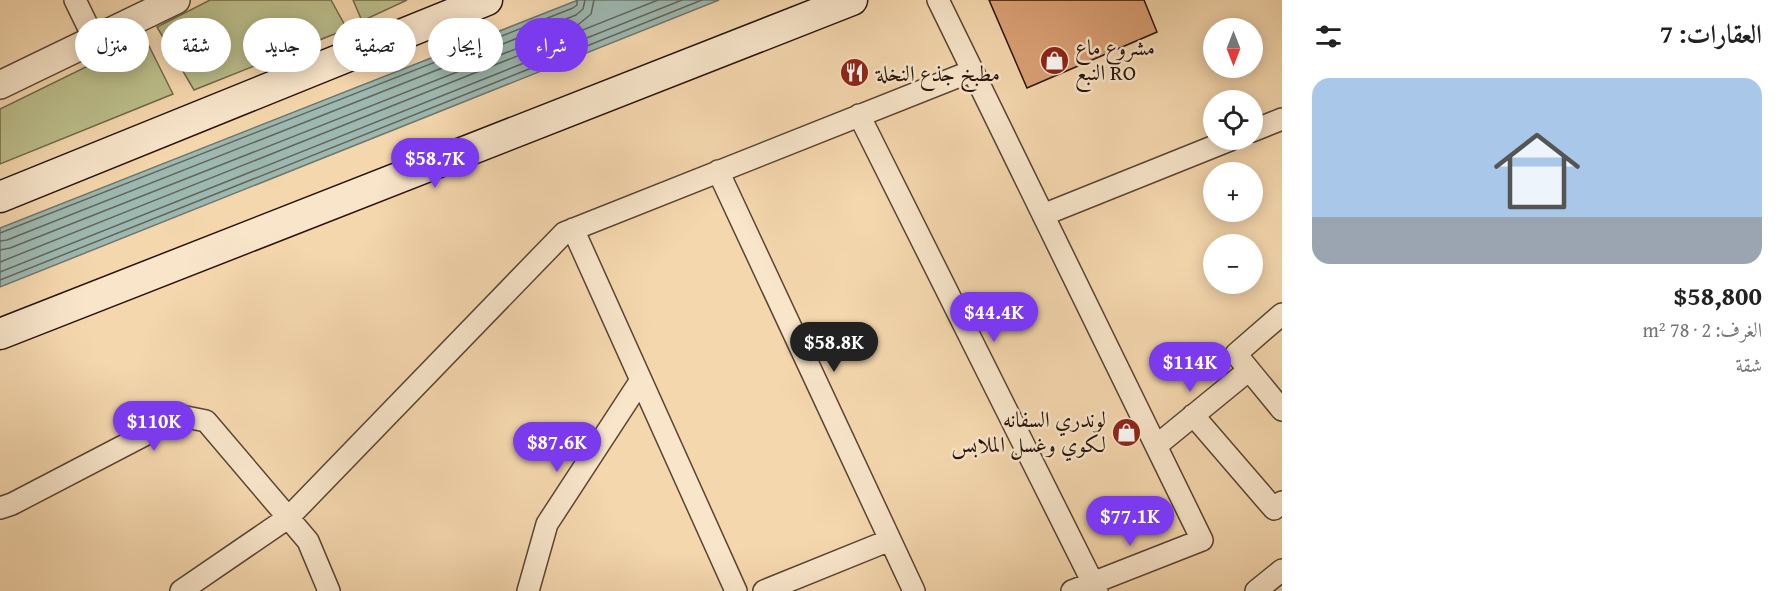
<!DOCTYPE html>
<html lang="ar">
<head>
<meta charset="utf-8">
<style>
  :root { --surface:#fff; --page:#f6f6f6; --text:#222; --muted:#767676; --line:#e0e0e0; --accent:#7c3aed }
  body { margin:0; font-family:"Gentium Book Plus",Amiri,serif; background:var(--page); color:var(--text); direction:rtl; height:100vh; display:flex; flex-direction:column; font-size:22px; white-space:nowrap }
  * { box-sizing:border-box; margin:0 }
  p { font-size:20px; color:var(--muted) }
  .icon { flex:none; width:33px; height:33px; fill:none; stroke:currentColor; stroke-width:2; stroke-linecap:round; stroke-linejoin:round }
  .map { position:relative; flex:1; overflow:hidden; direction:ltr }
  .panel { display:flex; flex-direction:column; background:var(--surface); width:510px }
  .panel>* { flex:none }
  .guide { position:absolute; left:18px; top:18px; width:570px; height:54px; direction:rtl; display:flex; gap:12px }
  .needle { width:39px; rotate:180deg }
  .buttons { position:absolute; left:1203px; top:18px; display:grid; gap:12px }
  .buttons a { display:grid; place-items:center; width:60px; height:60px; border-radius:50%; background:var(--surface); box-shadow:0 3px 15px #0003; font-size:30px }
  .price { position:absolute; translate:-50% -51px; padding:0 14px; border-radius:21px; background:var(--accent); color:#fff; font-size:20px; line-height:39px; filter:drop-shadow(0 2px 3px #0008) }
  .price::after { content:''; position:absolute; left:50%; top:36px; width:18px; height:14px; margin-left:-9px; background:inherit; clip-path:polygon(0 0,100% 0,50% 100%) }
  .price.on { background:#222; color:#fff }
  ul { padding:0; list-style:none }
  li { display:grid; align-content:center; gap:12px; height:318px; padding:0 30px }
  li+li { border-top:2px solid var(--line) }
  li span { display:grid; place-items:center; height:186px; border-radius:18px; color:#555 }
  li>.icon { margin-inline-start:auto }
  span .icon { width:108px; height:108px; fill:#fffc; stroke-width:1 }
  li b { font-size:26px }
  h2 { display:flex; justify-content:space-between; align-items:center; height:72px; padding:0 30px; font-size:26px }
  .chip { padding:0 21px; border-radius:27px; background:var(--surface); box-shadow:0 3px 15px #0003; font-size:21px; line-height:54px }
  .chip.on { background:var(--accent); color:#fff }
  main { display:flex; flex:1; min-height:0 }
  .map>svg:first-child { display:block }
  .green { fill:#bbbe8b; stroke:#71684b; stroke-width:1.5 }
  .water { fill:#9db8b0; stroke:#6e766e; stroke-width:1.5 }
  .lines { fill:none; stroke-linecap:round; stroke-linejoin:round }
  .shore { stroke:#62665e; stroke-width:1.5 }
  .building { fill:#dba176; stroke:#27130b; stroke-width:1.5 }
  .minor-casing { stroke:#5a4434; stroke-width:24 }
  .tertiary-casing { stroke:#5a4434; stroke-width:30 }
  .secondary-casing { stroke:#27130b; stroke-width:33 }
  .minor { stroke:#f8e5ca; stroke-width:21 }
  .tertiary { stroke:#f8e5ca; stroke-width:27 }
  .secondary { stroke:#f8e5ca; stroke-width:30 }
  .labels { text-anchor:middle; stroke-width:5; stroke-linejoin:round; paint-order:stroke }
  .poi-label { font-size:22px; fill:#27130b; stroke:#f8e5ca; text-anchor:start }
</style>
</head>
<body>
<main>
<section class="panel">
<h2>العقارات: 7<svg class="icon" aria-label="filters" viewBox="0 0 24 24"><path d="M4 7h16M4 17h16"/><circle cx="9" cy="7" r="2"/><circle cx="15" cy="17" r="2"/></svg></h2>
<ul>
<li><span style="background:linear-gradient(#a9c7e8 75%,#9aa5b1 0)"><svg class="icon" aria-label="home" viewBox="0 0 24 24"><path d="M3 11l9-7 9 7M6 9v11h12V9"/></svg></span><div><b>$58,800</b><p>الغرف: 2 · 78 m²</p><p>شقة</p></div></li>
</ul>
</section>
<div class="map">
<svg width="1282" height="591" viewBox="0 0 1282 591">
  <rect width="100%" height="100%" fill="#f5d7ae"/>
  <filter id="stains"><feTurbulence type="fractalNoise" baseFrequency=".00333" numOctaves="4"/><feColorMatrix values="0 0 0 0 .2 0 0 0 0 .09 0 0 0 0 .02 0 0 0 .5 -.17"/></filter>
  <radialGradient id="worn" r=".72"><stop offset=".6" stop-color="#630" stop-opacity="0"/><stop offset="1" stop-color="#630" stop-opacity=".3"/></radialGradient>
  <!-- green -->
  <path class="green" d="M210,0h121l16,29 -153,61 -37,-63z
    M353,0h54l-45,21z
    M145,38l28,56 -173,70v-55z"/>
  <!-- water -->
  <path class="water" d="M578,0h141l-719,287v-59z"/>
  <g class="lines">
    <!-- shore -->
    <path class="shore" d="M0,233l573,-225 4,-3v-5
      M0,241l7,-1 569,-225 7,-6 2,-9
      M0,250l10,-2 569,-224 12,-10 3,-14
      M0,262l658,-262
      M0,272l682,-272
      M0,280l702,-280"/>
  </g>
  <!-- building -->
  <path class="building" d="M989,0h155l13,32 -130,56z"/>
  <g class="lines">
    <defs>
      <path id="minor" d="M75,0l19,39
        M938,0l264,540 -130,51
        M859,115l238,476
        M1252,131l30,-12
        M718,171l196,420
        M1043,215l187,-75
        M573,229l163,362
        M1282,314l-46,40 46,56
        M1193,415l81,94 8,-7
        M1156,446l93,-76
        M0,508l12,-4 169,-88 25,5 102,120 21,50
        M181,591l108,-74 275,-284 408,-162
        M528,591l19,-67 94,-144
        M764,591l126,-51
        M1256,591l26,-21"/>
      <path id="tertiary" d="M0,85l176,-85"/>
      <path id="secondary" d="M0,197l487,-197
        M0,334l852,-334"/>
    </defs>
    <!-- minor casing -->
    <use href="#minor" class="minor-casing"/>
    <!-- tertiary casing -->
    <use href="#tertiary" class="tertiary-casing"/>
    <!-- secondary casing -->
    <use href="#secondary" class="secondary-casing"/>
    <!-- minor -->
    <use href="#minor" class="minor"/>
    <!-- tertiary -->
    <use href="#tertiary" class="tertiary"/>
    <!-- secondary -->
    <use href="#secondary" class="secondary"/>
  </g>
  <!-- icons -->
  <defs>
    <symbol id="shop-disc" viewBox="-11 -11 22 22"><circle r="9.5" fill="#8f2418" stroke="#f8e5ca"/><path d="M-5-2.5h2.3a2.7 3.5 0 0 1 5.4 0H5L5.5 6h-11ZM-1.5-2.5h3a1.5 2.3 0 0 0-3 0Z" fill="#fff"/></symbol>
    <symbol id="restaurant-disc" viewBox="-11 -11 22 22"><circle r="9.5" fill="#8f2418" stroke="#f8e5ca"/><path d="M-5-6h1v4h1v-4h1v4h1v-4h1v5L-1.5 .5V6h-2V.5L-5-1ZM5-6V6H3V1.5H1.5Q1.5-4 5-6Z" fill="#fff"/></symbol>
  </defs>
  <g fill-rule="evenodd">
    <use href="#shop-disc" x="1038" y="44" width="33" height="33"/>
    <use href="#restaurant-disc" x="838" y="56" width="33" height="33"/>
    <use href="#shop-disc" x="1110" y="416" width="33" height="33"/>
  </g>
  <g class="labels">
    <!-- poi labels -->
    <g class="poi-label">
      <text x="1075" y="55">مشروع ماع<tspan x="1075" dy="25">النبع RO</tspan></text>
      <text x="876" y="81">مطبخ جذع النخلة</text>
      <text x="1106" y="427" text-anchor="end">لوندري السفانه<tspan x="1106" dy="25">لكوي وغسل الملابس</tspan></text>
    </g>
  </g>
  <rect width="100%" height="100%" filter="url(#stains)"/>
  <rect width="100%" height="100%" fill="url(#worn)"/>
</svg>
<div class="buttons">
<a><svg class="needle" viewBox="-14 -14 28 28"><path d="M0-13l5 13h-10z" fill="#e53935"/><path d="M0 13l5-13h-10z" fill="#767676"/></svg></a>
<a><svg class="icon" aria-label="locate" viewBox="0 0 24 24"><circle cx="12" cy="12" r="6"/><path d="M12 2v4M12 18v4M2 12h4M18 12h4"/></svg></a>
<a>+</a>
<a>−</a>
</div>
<b class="price" style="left:435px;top:189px">$58.7K</b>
<b class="price" style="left:994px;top:343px">$44.4K</b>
<b class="price on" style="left:834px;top:373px">$58.8K</b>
<b class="price" style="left:1190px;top:393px">$114K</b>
<b class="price" style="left:154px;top:452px">$110K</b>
<b class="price" style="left:557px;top:473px">$87.6K</b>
<b class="price" style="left:1130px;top:547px">$77.1K</b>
<div class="guide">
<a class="chip on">شراء</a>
<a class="chip">إيجار</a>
<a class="chip">تصفية</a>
<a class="chip">جديد</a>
<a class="chip">شقة</a>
<a class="chip">منزل</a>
</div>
</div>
</main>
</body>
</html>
